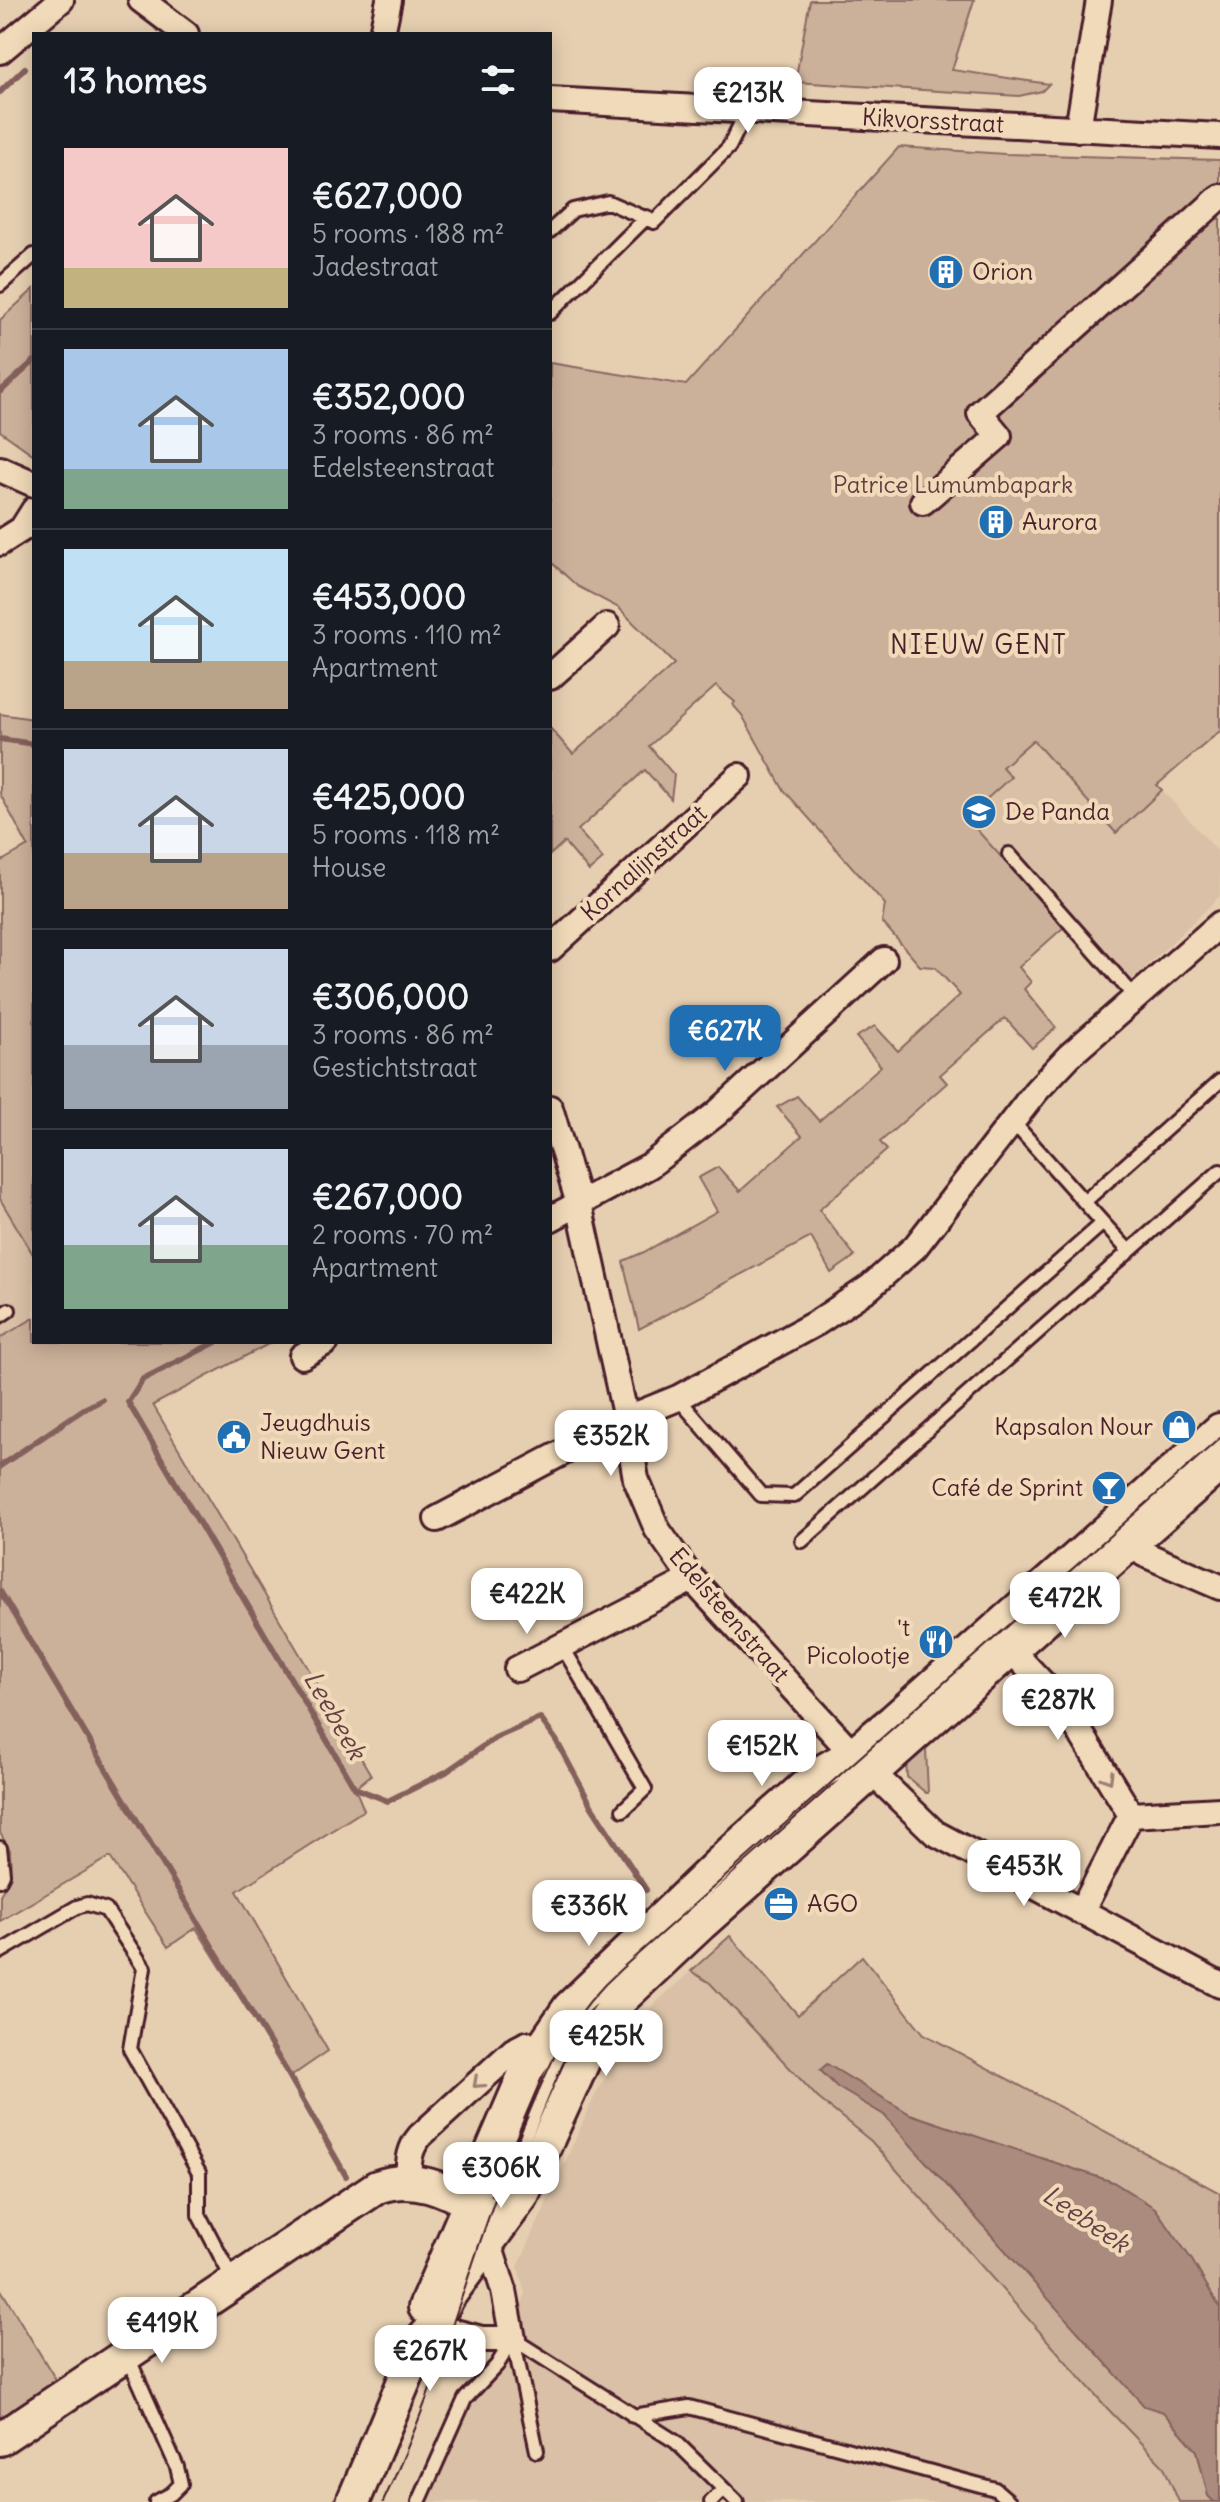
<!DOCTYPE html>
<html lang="en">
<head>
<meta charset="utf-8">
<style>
  :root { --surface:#171b24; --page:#242831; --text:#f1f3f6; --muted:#9ea1a6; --line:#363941; --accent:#1f6fb2 }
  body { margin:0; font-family:Delius,sans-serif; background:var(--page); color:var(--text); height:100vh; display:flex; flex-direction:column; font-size:30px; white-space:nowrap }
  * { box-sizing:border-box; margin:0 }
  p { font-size:26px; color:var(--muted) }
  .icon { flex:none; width:44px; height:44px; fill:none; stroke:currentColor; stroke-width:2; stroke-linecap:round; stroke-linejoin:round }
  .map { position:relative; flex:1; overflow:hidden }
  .sheet { position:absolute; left:32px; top:32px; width:520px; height:1312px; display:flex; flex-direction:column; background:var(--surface); border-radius:0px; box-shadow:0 4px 20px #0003 }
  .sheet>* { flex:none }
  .price { position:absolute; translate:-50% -68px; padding:0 18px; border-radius:16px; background:#fff; color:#222; font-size:26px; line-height:52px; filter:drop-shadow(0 2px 4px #0008) }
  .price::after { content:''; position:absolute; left:50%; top:48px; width:24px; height:18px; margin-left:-12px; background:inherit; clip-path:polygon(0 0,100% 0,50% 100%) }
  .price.active { background:var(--accent); color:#fff }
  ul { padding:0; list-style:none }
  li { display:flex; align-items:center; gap:24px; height:200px; padding:0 32px }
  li+li { border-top:2px solid var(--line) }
  li span { display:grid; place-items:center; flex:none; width:224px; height:160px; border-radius:0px; color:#555 }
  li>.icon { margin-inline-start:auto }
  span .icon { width:96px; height:96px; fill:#fffc; stroke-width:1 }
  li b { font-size:34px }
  h2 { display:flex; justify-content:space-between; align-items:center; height:96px; padding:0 32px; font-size:34px }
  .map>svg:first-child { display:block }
  .built { fill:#d9c0a6 }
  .green { fill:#ccb19a; stroke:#8b6862; stroke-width:2 }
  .water { fill:#aa8b7d; stroke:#84605c; stroke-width:2 }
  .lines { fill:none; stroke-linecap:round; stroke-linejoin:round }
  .stream { stroke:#84605c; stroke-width:6 }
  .lane-casing { stroke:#4a1f2b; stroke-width:18 }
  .street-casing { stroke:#4a1f2b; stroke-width:30 }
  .secondary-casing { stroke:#4a1f2b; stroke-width:38 }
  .lane { stroke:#f0dab9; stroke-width:12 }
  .street { stroke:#f0dab9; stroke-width:24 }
  .secondary { stroke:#f0dab9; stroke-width:32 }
  .tram { stroke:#4a1f2b; stroke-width:2 }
  .oneway { stroke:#9d7c72 }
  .labels { text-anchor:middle; stroke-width:8; stroke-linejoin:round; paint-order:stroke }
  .street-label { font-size:24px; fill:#4a1f2b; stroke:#f0dab9 }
  .poi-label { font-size:24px; fill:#4a1f2b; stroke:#f0dab9; text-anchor:start }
  .park-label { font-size:24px; fill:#643c41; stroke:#f0dab9 }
  .neighbourhood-label { font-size:26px; letter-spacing:2px; fill:#4a1f2b; stroke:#f0dab9 }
  .water-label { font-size:26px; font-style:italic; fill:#673f44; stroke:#f0dab9 }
</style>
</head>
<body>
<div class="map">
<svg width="1220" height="2502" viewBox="0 0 1220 2502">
  <rect width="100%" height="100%" fill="#e6cfb1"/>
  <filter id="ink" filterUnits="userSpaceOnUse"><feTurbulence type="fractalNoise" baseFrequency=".0125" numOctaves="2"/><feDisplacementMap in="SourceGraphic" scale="16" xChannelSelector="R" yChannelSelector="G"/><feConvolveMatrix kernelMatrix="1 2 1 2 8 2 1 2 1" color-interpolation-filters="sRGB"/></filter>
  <g filter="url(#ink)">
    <!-- built -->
    <path class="built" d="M956,649l159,184 47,-43 58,64v42l-92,88 -56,-64 -61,54 -210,-315z
      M0,1199l34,57v62l-34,20z
      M691,1971l19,12 108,115 53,43 237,268 56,58 15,35h-751l37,-88 16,-24 25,-20 19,-77 -7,-26 79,-176 53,-83z"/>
    <!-- green -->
    <path class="green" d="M810,0h164l-22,70 97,14 -7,7 -23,5 -224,-14z
      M899,147l106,7 215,6v571l-63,54 5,5 -46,43 -83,-93 -31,27 9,10 -30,27 10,12 -14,14 87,97 -45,40 12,15 -7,7 32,39 -24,20 -27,-30 -65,57 7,8 -67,59 7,8 -68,60 36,46 -24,17 -20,-36 -172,92 -16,-68 21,-9 73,-41 -19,-33 20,-11 22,24 62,-55 -25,-29 20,-11 22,25 62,-55 -25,-29 19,-11 23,25 62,-56 -25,-28 -15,-1 -38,-44 3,-18 -102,-115 -41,-74 -9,-10 2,-3 -19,-16 -67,60 25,29 -3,24 -26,-29 -67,60 25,29 -14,12 -25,-29 -14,13v-127l23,26 101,-90 -55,-56 -42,-22 -27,-25v-198l136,22z
      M34,289v166l-34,-24v-111z
      M0,714l34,5v537l-34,-57v-337l28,-16 -28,-52z
      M34,1318v24h238l-119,63 218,370 -16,13 9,22 -127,81 91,160 -38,26 -94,-149 -28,19 -58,-90 -110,64v-26l11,-19 -1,-26 -10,-17v-495z
      M923,1748l3,1 2,44h-2l-19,-16 -1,-15z
      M730,1936l68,79 64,-59 62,78 296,159v309h-41l-15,-35 -56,-58 -237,-268 -53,-43 -108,-115 -19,-12z
      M0,2288l59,97 -53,33h-6z"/>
    <!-- water -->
    <path class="water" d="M827,2064l83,50 203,68 42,26 37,52 28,48v194h-6l-6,-6 -11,-45 -34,-39 -19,-6 -260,-291 -47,-28 -17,-17z"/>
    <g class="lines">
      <!-- stream -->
      <path class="stream" d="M0,92l25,-24
        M1,391l33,-30
        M0,739l34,5
        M216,1342l-73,37 -15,23 227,386 33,13 58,-29 49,-34 45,-20 16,22 36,67 54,83
        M0,1466l84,-57 18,-9
        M0,1591l290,486 56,99"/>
      <defs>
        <path id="lane" d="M550,231l23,-21 35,-8 46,20 75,-75 18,-36
          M0,285l34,-30
          M550,313l97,-96
          M1009,854l126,143
          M1084,1202l136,-121
          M1103,1223l26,28
          M0,1316l9,-6
          M678,1398l83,97 33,1 309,-273 -91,-102
          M802,1541l418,-370
          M561,1644l84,145 -22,21
          M0,1848l3,26 -3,6
          M0,1952l77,-45 10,-3 19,6 38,58 -14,81 69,124v42l34,65
          M493,2215l63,-153 21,-38
          M513,2339l163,103 61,60
          M513,2339l24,112
          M128,2357l49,110 4,17 -10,10 -15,8
          M633,2416l56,-9 306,82 15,13
          M419,2502l46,-103 32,-34 16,-26
          M711,2502l13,-13"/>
        <path id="street" d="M141,0l45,34
          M382,34l7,-34
          M0,51l61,-51
          M550,100l670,36
          M1078,129l21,-129
          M0,469l34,15
          M923,502l76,-66 -19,-23 240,-216
          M0,543l22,-14 12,-19
          M550,677l57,-51
          M550,949l189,-173
          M550,1108l29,96 47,215 10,60 21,50 35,50 161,175 82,79 285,152
          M550,1219l99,-53 67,-52 168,-154
          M302,1356l24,-14
          M437,1519l189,-100 52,-21 140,-76 52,-35 45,-40 121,-156 33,-35 151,-132
          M1132,1542l12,12 76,33
          M1011,1650l53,56 67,109
          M517,1669l175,-90
          M1081,1912l50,-97 89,-5
          M408,2180c1,-17 0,-30 12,-44l93,-85 14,-7 16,1
          M421,2341l19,-9 11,-1 31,8h31l-9,-48 -19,-59"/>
        <path id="secondary" d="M425,2307l102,-238 42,-61 160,-154 92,-82 32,-18 40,-33 327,-291
          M0,2439l377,-252c41,-15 74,6 111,25
          M353,2502l68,-161 9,-10 18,-34 74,-101 75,-165 20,-28 84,-79 519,-460"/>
      </defs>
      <!-- lane casing -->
      <use href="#lane" class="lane-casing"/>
      <!-- street casing -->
      <use href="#street" class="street-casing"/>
      <!-- secondary casing -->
      <use href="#secondary" class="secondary-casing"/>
      <!-- lane -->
      <use href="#lane" class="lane"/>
      <!-- street -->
      <use href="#street" class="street"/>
      <!-- secondary -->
      <use href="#secondary" class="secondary"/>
      <!-- tram -->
      <path class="tram" d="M383,2502c58,-119 87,-248 138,-370 28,-66 45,-114 100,-163l599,-531"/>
    </g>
    <!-- one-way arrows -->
    <defs><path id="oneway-chevron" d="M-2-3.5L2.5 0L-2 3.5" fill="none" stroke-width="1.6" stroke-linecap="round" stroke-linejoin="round" transform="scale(2)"/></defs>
    <g class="oneway">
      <use href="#oneway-chevron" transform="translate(1108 1778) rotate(59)"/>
      <use href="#oneway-chevron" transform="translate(478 2083) rotate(138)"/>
    </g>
  </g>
  <!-- icons -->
  <defs>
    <symbol id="building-disc" viewBox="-11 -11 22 22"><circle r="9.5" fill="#1f6fb2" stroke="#f0dab9"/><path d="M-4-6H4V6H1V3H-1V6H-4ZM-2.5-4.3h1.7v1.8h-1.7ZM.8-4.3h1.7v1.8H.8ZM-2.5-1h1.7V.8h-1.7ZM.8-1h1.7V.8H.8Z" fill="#fff"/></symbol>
    <symbol id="school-disc" viewBox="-11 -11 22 22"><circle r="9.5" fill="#1f6fb2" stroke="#f0dab9"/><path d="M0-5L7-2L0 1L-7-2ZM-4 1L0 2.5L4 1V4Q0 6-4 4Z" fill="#fff"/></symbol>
    <symbol id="shop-disc" viewBox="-11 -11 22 22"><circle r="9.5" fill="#1f6fb2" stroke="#f0dab9"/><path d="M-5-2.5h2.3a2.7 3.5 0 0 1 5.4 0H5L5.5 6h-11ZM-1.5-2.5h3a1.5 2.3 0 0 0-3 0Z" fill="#fff"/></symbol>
    <symbol id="civic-disc" viewBox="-11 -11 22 22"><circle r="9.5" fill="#1f6fb2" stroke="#f0dab9"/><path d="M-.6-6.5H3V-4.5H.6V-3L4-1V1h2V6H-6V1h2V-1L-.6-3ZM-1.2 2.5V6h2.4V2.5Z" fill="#fff"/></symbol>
    <symbol id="bar-disc" viewBox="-11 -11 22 22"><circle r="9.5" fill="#1f6fb2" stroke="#f0dab9"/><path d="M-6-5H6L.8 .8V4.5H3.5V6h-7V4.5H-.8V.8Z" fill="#fff"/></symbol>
    <symbol id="restaurant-disc" viewBox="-11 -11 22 22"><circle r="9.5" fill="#1f6fb2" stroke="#f0dab9"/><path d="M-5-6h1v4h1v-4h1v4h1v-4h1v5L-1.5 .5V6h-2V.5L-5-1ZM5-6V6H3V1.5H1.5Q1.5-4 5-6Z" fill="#fff"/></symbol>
    <symbol id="office-disc" viewBox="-11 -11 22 22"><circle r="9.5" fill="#1f6fb2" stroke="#f0dab9"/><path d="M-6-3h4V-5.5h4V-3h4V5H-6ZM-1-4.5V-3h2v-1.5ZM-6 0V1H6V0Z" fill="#fff"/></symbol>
  </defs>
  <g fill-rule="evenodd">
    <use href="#building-disc" x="926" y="252" width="40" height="40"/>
    <use href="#building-disc" x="976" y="502" width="40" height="40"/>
    <use href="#school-disc" x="959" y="792" width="40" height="40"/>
    <use href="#shop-disc" x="1159" y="1407" width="40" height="40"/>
    <use href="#civic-disc" x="214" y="1417" width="40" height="40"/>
    <use href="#bar-disc" x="1089" y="1468" width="40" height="40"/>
    <use href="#restaurant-disc" x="916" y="1622" width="40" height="40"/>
    <use href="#office-disc" x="761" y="1884" width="40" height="40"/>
  </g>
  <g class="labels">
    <!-- street labels -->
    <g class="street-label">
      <text transform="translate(933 121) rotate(3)" y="8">Kikvorsstraat</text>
      <text transform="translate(644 863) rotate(-42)" y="8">Kornalijnstraat</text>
      <text transform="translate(729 1615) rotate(49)" y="8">Edelsteenstraat</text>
    </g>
    <!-- poi labels -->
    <g class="poi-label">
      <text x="972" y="280">Orion</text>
      <text x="1022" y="530">Aurora</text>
      <text x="1005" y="820">De Panda</text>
      <text x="260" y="1431">Jeugdhuis<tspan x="260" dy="28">Nieuw Gent</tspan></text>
      <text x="1153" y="1435" text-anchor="end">Kapsalon Nour</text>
      <text x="1083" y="1496" text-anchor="end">Café de Sprint</text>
      <text x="910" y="1636" text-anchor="end">'t<tspan x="910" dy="28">Picolootje</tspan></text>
      <text x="807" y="1912">AGO</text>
    </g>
    <!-- park labels -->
    <g class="park-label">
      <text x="953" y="493">Patrice Lumumbapark</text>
    </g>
    <!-- neighbourhood labels -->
    <g class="neighbourhood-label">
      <text x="979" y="654">NIEUW GENT</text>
    </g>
    <!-- water labels -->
    <g class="water-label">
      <text transform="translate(335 1715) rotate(60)" y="9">Leebeek</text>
      <text transform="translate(1086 2219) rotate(34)" y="9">Leebeek</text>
    </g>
  </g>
</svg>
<b class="price" style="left:748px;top:135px">€213K</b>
<b class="price active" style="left:725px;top:1073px">€627K</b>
<b class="price" style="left:611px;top:1478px">€352K</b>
<b class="price" style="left:527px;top:1636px">€422K</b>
<b class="price" style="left:1065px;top:1640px">€472K</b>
<b class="price" style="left:1058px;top:1742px">€287K</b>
<b class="price" style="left:762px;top:1788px">€152K</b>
<b class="price" style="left:1024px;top:1908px">€453K</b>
<b class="price" style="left:589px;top:1948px">€336K</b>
<b class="price" style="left:606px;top:2078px">€425K</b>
<b class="price" style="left:501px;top:2210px">€306K</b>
<b class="price" style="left:162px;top:2365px">€419K</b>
<b class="price" style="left:430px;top:2393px">€267K</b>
<section class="sheet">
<h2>13 homes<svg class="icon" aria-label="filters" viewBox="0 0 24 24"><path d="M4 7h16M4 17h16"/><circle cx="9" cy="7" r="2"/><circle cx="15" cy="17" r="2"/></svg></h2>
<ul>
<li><span style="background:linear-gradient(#f6c9c9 75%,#c2b280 0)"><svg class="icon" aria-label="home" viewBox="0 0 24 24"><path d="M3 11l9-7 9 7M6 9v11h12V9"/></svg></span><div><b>€627,000</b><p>5 rooms · 188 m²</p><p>Jadestraat</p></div></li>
<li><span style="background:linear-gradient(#a9c7e8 75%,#7fa58c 0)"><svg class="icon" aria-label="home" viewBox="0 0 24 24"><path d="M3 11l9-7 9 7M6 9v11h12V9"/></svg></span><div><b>€352,000</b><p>3 rooms · 86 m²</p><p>Edelsteenstraat</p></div></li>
<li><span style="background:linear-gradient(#bfe0f5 70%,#b9a48a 0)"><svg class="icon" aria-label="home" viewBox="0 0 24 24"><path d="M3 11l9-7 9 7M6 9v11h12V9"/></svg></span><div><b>€453,000</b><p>3 rooms · 110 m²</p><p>Apartment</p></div></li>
<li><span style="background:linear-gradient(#c9d6e8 65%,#b9a48a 0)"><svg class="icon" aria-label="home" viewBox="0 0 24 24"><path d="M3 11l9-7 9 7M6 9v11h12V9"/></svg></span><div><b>€425,000</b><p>5 rooms · 118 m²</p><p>House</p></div></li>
<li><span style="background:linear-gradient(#c9d6e8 60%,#9aa5b1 0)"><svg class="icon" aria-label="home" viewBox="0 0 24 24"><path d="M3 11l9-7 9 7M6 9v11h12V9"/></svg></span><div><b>€306,000</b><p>3 rooms · 86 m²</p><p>Gestichtstraat</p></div></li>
<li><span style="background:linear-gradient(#c9d6e8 60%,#7fa58c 0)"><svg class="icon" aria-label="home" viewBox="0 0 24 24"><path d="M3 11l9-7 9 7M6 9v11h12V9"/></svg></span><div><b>€267,000</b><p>2 rooms · 70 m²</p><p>Apartment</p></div></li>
</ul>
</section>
</div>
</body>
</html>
